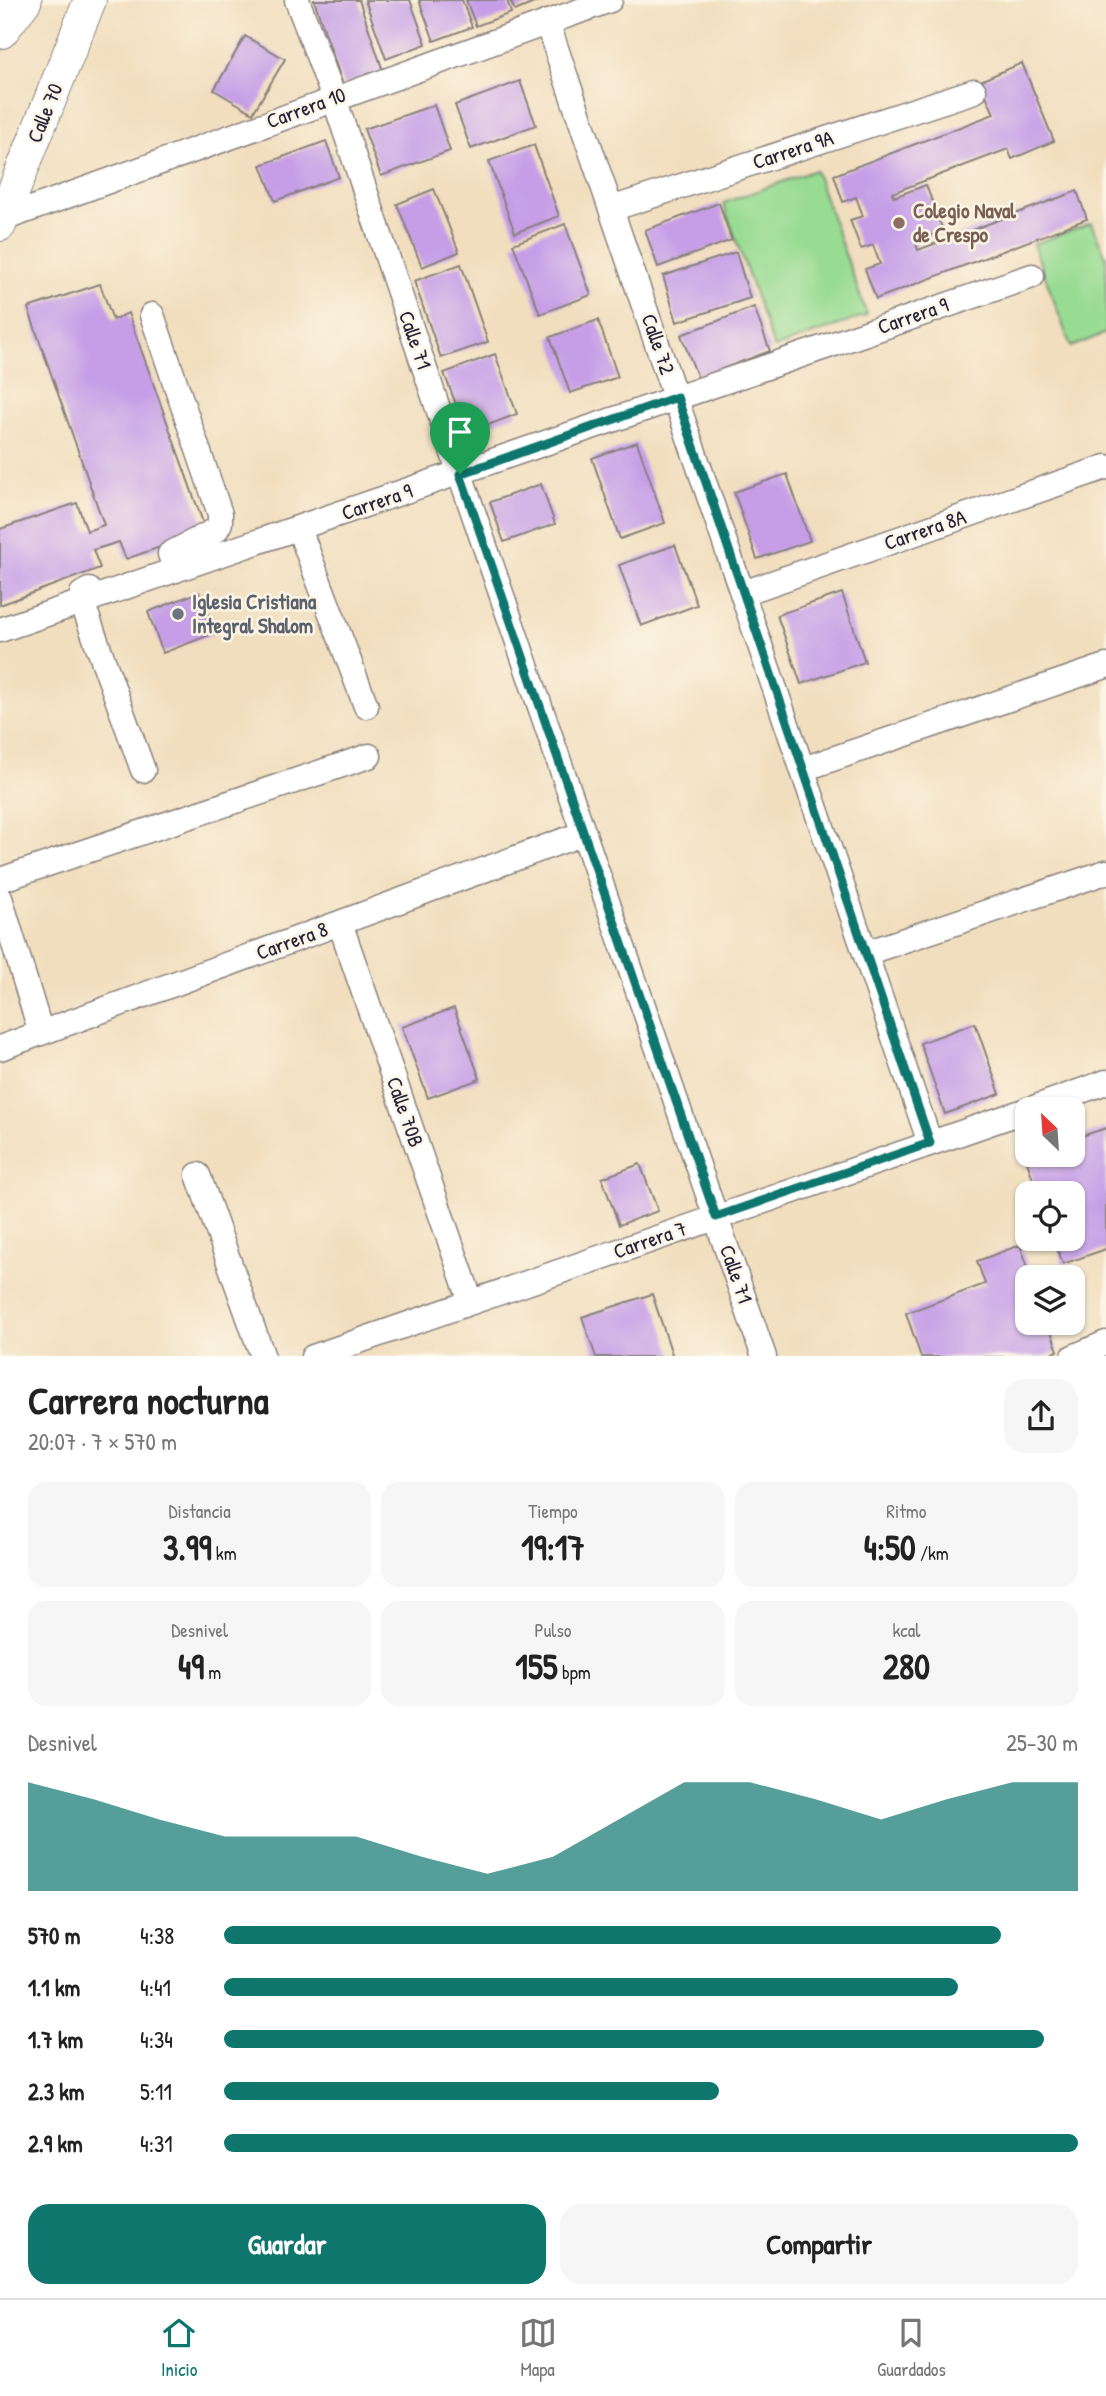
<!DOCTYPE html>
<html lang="es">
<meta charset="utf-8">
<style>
body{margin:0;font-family:"Patrick Hand",sans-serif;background:#f6f6f6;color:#222;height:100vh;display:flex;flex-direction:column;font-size:26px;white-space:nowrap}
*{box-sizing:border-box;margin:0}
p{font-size:23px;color:#767676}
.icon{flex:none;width:38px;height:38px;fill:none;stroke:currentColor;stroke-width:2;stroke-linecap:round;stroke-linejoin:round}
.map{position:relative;height:1356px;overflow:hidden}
.details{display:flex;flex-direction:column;background:#fff;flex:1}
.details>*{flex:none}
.needle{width:46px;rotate:335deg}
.controls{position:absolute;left:1015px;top:1097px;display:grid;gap:14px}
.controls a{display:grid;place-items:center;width:70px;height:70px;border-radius:14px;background:#fff;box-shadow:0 2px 5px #0004;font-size:35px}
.pin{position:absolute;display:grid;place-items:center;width:60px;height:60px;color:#fff;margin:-72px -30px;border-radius:50% 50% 50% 0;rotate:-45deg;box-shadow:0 0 7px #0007}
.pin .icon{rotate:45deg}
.round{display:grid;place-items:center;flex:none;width:74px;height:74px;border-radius:21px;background:#f6f6f6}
.headline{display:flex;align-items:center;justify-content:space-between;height:119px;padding:0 28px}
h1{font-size:38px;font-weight:800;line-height:52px}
.figures{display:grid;grid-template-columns:repeat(3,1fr);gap:10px;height:119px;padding:7px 28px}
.figures div{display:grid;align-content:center;border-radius:18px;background:#f6f6f6;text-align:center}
.figures b{font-size:35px;font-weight:800}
.figures small{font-size:19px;font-weight:400}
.figures p{font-size:19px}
.chart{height:196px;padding:14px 28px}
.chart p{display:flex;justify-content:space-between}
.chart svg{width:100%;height:126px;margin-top:7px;fill:#0f766e;opacity:.7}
.button{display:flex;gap:14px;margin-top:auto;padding:14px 28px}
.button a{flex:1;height:80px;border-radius:21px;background:#0f766e;color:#fff;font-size:28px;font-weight:800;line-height:80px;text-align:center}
.button a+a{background:#f6f6f6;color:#222}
ul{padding:0 28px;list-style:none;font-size:23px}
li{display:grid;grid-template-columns:112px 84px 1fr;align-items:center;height:52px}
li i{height:18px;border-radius:9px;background:#0f766e}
.tab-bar{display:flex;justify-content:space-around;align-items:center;height:98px;border-top:2px solid #e0e0e0;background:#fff;font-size:19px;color:#767676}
.tab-bar a{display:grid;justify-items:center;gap:4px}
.tab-bar .selected{color:#0f766e}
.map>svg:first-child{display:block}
.green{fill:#98db92;stroke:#5d7e66;stroke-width:2}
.building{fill:#c59ee7}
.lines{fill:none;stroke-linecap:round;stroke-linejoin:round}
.minor-casing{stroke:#8a807c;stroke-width:27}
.major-casing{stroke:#8a807c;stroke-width:34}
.highway-casing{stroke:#8a807c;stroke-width:39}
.minor{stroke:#fff;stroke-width:24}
.major{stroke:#fff;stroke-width:32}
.highway{stroke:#fff;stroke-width:37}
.route-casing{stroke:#fff;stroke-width:14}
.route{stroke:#0f766e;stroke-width:9}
.education-dot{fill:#8d6e63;stroke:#fcf5e5;stroke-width:2.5}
.worship-dot{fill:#6b7280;stroke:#fcf5e5;stroke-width:2.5}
.labels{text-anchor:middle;stroke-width:5;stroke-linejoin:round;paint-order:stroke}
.street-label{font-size:21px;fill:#22223b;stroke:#fcf5e5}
.education-label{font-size:21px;font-weight:bold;fill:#785e54;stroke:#fcf5e5;text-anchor:start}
.worship-label{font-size:21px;font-weight:bold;fill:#5b616d;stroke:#fcf5e5;text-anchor:start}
</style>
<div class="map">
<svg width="1106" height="1357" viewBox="0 0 1106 1357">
<rect width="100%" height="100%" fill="#fcf5e5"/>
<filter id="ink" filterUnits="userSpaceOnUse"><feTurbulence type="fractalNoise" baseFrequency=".0143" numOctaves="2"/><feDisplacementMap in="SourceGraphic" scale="14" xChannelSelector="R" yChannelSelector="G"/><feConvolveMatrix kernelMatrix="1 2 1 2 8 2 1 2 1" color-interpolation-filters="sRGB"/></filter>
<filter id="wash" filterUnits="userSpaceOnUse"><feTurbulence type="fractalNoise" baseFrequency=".00686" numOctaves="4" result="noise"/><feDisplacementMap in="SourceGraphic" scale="28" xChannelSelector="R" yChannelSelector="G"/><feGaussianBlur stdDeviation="1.57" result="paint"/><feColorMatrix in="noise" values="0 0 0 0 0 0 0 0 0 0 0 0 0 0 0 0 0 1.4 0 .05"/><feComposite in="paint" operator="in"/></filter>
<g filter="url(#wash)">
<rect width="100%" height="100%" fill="#f1debe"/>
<path class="green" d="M 815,170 L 867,315 L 774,348 L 723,203 Z
M 1091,223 L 1106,257 L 1106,333 L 1071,347 L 1033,244 Z"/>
<g id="blocks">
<path class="building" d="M 314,0 L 359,0 L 383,71 L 343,85 Z
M 365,0 L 410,0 L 426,44 L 386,59 Z
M 419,0 L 462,0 L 472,27 L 434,41 Z
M 466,0 L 507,0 L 511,13 L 476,26 Z
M 510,0 L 541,0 L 515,11 Z
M 245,36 L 285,59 L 253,113 L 214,90 Z
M 1022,63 L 1054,141 L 1012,159 L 1008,149 L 892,193 L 894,197 L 926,185 L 943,231 L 915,241 L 918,250 L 1077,191 L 1087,219 L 876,299 L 865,269 L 880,264 L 873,245 L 861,249 L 850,220 L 863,216 L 856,197 L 843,202 L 834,175 L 994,114 L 980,81 Z
M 520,81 L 536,125 L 471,149 L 455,105 Z
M 434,105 L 450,151 L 381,176 L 364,129 Z
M 326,141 L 339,177 L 275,201 L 261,165 Z
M 534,145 L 559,216 L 515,233 L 489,161 Z
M 434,189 L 459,252 L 422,267 L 397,204 Z
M 719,203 L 732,240 L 658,267 L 645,230 Z
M 565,224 L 591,295 L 540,314 L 513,244 Z
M 736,252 L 750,298 L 677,322 L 663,276 Z
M 461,264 L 488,342 L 441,358 L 414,281 Z
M 100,284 L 113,320 L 128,313 L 206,531 L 126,559 L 119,542 L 93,550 L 100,568 L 0,605 L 0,529 L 77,503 L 87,531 L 104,525 L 28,308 Z
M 754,307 L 770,351 L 698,378 L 681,335 Z
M 598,320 L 618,377 L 570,393 L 550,337 Z
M 495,354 L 517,414 L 467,433 L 444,373 Z
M 637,442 L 665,523 L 620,539 L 592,458 Z
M 787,474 L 810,541 L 757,559 L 734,492 Z
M 541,484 L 555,524 L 504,542 L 490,502 Z
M 675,545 L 697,605 L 641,626 L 619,565 Z
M 199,592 L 215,633 L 163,653 L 148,612 Z
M 842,593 L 865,662 L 801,684 L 777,615 Z
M 454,1008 L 480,1079 L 428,1098 L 402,1027 Z
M 975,1023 L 1000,1094 L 945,1114 L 920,1043 Z
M 1106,1128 L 1106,1249 L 1063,1264 L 1054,1239 L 1073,1239 L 1073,1194 L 1038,1194 L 1025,1156 L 1073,1155 L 1073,1139 Z
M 640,1164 L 658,1211 L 619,1225 L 602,1178 Z
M 1020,1245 L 1032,1278 L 1027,1278 L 1027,1323 L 1048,1323 L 1058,1351 L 1042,1357 L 921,1357 L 906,1313 L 985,1284 L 977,1261 Z
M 652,1294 L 673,1357 L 596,1357 L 582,1317 Z"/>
</g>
</g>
<g filter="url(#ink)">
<use href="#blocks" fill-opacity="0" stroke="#8a807c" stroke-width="2"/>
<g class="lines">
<defs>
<path id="minor" d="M 297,0 L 334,98 L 460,474 L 764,1357
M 547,22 L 930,1143
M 611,209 L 974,91
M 3,219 L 610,0
M 152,315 L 220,514 L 220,523 L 216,530 L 170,554 L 176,570
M 299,529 L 366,706
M 89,590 L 82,594 L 82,602 L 143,770
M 743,593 L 1106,467
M 0,630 C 344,513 688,393 1032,276
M 803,769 L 1106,666
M 0,880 L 369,756
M 0,898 L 41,1033
M 340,923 L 471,1302
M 866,953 L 1106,872
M 0,1048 L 584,833
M 1028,1110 L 1106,1082
M 198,1175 L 263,1357
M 313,1357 L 1027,1110
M 1073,1357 L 1106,1343"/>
<path id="major" d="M 0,225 L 90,0"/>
<path id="highway" d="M 0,30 L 23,0"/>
</defs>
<use href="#minor" class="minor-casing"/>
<use href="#major" class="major-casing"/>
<use href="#highway" class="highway-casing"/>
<use href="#minor" class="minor"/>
<use href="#major" class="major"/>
<use href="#highway" class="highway"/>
</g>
</g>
<g class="lines" filter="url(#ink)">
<defs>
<path id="route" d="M 677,397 L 930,1143 L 716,1217 L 460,474 Z"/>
</defs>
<use href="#route" class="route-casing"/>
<use href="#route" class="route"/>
</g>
<circle class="education-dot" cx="899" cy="223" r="7"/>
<circle class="worship-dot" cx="178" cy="614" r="7"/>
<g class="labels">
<g class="street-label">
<text transform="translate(306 108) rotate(-20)" y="7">Carrera 10</text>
<text transform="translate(45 113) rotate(-68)" y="7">Calle 70</text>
<text transform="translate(793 150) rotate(-18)" y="7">Carrera 9A</text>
<text transform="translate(913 316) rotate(-19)" y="7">Carrera 9</text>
<text transform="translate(415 340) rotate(71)" y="7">Calle 71</text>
<text transform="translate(658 344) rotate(71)" y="7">Calle 72</text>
<text transform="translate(377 502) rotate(-19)" y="7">Carrera 9</text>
<text transform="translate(925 530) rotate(-19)" y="7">Carrera 8A</text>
<text transform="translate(292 941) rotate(-20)" y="7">Carrera 8</text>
<text transform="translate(405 1112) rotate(71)" y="7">Calle 70B</text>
<text transform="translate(650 1240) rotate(-19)" y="7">Carrera 7</text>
<text transform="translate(736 1274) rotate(71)" y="7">Calle 71</text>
</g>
<g class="education-label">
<text x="913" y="218">Colegio Naval<tspan x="913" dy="24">de Crespo</tspan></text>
</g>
<g class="worship-label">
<text x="192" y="609">Iglesia Cristiana<tspan x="192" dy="24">Integral Shalom</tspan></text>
</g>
</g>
</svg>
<div class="controls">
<a><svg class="needle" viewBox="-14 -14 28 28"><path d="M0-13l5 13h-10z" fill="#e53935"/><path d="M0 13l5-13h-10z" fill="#767676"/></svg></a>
<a><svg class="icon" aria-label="locate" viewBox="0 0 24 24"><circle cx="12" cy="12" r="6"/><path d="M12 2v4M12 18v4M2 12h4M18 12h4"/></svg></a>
<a><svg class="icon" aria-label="layers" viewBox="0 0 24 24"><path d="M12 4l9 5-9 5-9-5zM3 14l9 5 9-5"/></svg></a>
</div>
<div class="pin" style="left:460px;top:474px;background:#1e9e55"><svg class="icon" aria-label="arrive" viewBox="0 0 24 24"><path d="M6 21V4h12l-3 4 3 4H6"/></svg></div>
</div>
<section class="details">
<div class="headline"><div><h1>Carrera nocturna</h1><p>20:07 · 7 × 570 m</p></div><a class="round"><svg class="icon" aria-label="share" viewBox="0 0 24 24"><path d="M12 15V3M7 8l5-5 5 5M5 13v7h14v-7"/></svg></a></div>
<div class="figures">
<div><p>Distancia</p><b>3.99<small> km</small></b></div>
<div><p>Tiempo</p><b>19:17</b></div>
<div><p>Ritmo</p><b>4:50<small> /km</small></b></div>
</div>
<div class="figures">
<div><p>Desnivel</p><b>49<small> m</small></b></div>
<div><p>Pulso</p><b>155<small> bpm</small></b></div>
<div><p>kcal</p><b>280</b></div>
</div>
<div class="chart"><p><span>Desnivel</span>25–30 m</p>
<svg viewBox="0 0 160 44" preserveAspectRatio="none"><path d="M0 44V6L10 12L20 19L30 25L40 25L50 25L60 32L70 38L80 32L90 19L100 6L110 6L120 12L130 19L140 12L150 6L160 6V44z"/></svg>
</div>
<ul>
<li><b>570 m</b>4:38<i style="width:91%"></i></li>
<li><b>1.1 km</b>4:41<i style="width:86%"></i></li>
<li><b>1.7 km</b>4:34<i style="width:96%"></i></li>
<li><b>2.3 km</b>5:11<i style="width:58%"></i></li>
<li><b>2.9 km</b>4:31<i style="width:100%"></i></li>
</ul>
<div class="button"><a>Guardar</a><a>Compartir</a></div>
</section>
<nav class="tab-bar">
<a class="selected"><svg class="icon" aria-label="home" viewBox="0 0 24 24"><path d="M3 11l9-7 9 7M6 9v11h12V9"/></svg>Inicio</a>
<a><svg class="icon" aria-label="map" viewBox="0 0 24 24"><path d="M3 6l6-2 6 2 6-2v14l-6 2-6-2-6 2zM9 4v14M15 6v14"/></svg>Mapa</a>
<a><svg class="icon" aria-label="saved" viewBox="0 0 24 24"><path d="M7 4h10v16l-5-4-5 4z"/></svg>Guardados</a>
</nav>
